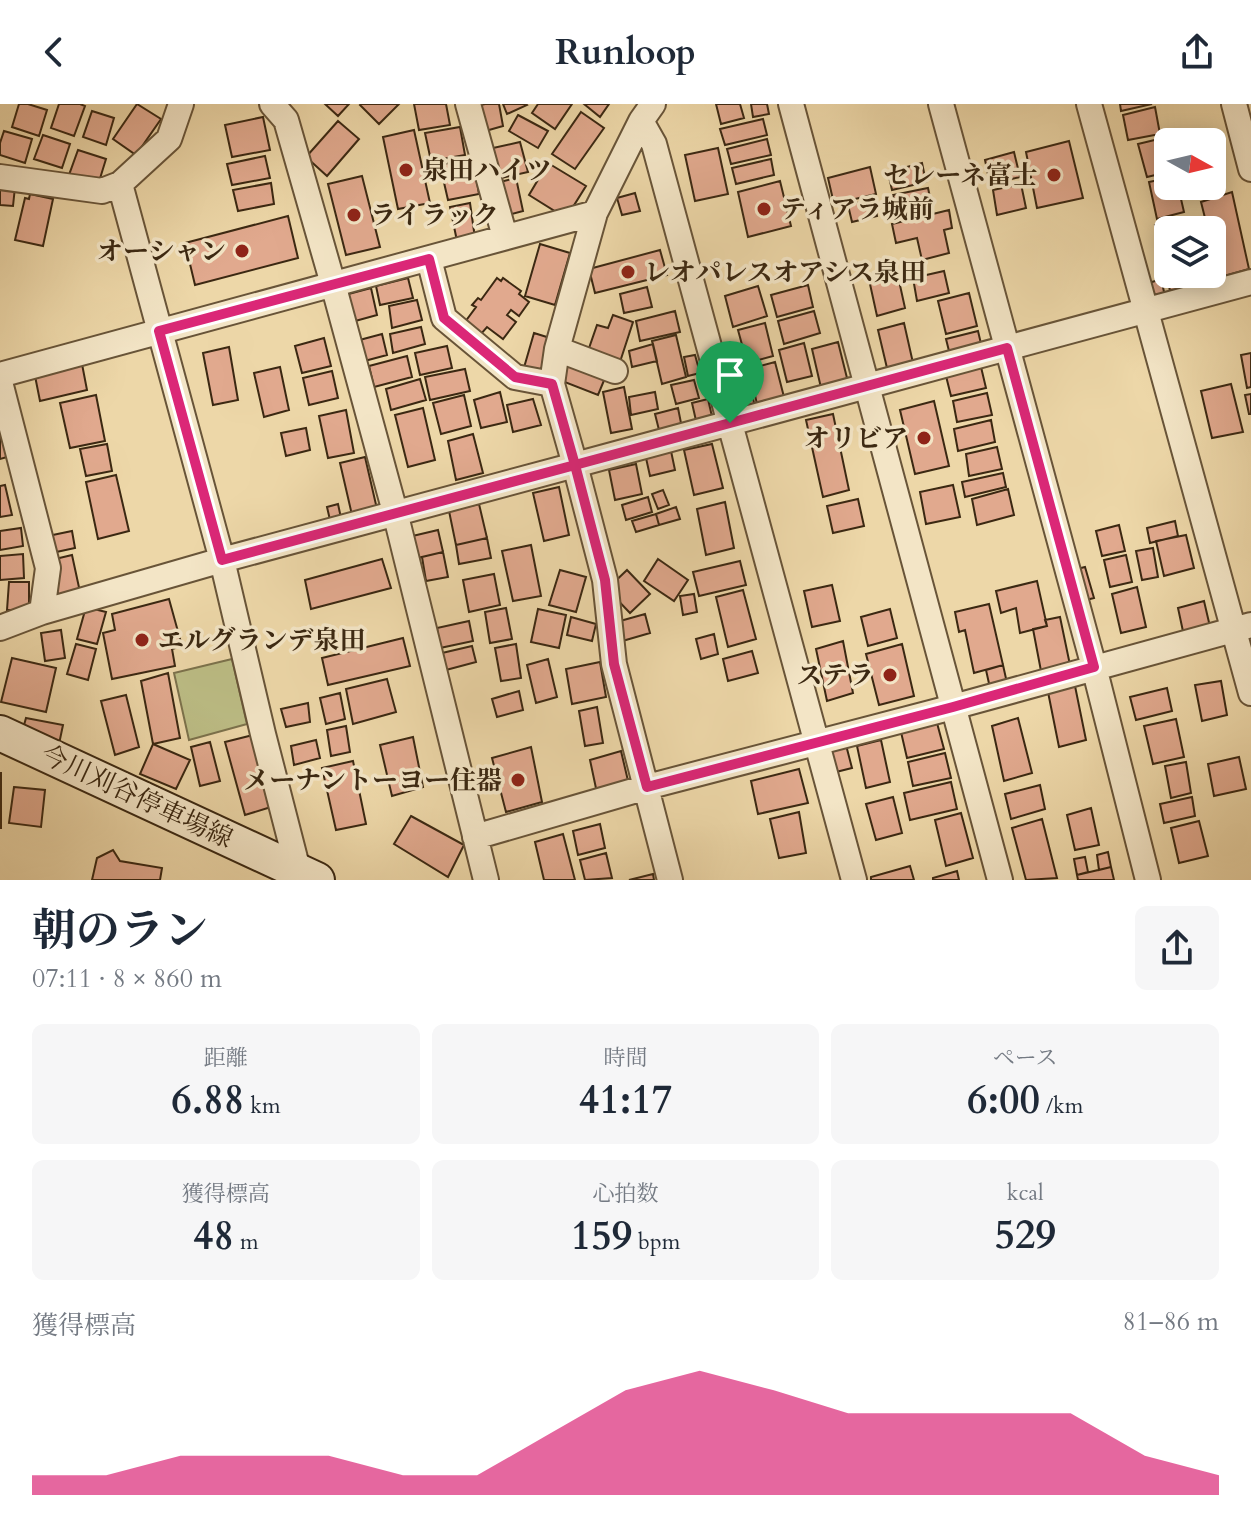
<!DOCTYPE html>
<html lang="ja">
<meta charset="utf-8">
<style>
body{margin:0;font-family:Cardo,"Noto Serif JP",serif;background:#f6f6f7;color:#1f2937;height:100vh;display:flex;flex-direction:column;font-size:30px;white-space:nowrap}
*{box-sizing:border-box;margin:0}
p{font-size:26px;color:#747a83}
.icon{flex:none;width:44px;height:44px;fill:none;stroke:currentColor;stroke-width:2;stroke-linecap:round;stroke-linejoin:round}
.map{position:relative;height:776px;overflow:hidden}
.sheet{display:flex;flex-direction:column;background:#fff;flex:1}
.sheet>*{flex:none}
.needle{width:52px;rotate:98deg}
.controls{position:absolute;left:1154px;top:24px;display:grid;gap:16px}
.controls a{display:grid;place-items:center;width:72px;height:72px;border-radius:12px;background:#fff;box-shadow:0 4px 20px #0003;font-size:40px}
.pin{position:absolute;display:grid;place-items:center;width:68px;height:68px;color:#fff;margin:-82px -34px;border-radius:50% 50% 50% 0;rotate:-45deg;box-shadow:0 0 8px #0007}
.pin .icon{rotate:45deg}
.round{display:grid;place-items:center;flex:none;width:84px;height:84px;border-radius:12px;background:#f6f6f7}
.summary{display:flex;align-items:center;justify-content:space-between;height:136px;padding:0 32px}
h1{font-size:44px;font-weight:700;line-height:60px}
.metrics{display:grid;grid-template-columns:repeat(3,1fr);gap:12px;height:136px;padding:8px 32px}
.metrics div{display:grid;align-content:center;border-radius:12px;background:#f6f6f7;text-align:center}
.metrics b{font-size:40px;font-weight:700}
.metrics small{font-size:22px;font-weight:400}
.metrics p{font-size:22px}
.chart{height:224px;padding:16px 32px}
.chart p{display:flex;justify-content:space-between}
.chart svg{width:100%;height:144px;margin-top:8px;fill:#db2777;opacity:.7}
header{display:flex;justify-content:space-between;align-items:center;height:104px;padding:0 32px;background:#fff;font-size:36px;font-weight:700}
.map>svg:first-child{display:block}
.green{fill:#bcbd85;stroke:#7c724c;stroke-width:2}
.building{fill:#e1a98e;stroke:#3b2812;stroke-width:2}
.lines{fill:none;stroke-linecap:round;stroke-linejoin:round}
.minor-casing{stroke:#685438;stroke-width:28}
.secondary-casing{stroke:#3b2812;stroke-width:38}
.minor{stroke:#f3e5c6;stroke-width:24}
.secondary{stroke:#f3e5c6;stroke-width:34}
.route-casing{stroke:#fff;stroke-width:16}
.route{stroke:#db2777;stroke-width:10}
.poi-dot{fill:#8f2418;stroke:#f3e5c6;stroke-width:3}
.labels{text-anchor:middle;stroke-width:7;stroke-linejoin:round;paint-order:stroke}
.poi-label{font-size:26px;font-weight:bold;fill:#3b2812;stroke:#f3e5c6;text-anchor:start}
.street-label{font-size:26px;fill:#3b2812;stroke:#f3e5c6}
</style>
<header><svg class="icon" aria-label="back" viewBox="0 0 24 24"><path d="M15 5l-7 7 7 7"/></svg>Runloop<svg class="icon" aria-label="share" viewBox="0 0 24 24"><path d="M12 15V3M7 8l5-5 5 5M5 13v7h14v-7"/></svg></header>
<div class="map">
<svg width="1251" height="776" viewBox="0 0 1251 776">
<rect width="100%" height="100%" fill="#edd7a8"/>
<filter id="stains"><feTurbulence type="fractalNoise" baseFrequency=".0025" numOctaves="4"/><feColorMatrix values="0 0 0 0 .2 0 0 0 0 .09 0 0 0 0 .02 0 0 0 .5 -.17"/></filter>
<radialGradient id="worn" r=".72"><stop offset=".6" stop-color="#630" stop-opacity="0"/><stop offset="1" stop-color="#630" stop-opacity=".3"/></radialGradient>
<path class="green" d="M 232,555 L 247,620 L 189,636 L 174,569 Z"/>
<path class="building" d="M 19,0 L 28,0 L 47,6 L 39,32 L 12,23 Z
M 59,0 L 80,0 L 85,2 L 74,32 L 51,24 Z
M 137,0 L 161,15 L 136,51 L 113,35 Z
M 325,0 L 349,0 L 338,12 Z
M 361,0 L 399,0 L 379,20 L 360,1 Z
M 414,0 L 446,0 L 450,21 L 419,26 Z
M 485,0 L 499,0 L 503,22 L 482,28 L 476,2 Z
M 503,0 L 526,0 L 527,1 L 507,10 Z
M 538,0 L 572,0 L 555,25 L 532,9 Z
M 584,0 L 609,0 L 600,13 Z
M 716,0 L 740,0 L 744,14 L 721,20 Z
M 751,0 L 767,0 L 769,10 L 753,13 Z
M 1120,0 L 1152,0 L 1121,7 Z
M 1155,3 L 1160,30 L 1128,36 L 1123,11 Z
M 92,7 L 114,14 L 106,41 L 83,33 Z
M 581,8 L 604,24 L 575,65 L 552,50 Z
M 518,11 L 548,27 L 538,44 L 509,27 Z
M 263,13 L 270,46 L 232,53 L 225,21 Z
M 763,15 L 767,31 L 725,41 L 720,25 Z
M 338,17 L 359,35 L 327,72 L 306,53 Z
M 460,23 L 465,51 L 431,57 L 425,29 Z
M 414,26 L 430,99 L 398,105 L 383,33 Z
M 4,27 L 32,35 L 25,59 L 0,51 L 0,39 Z
M 43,31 L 70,40 L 62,64 L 34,55 Z
M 1167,33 L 1168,68 L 1147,73 L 1138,40 Z
M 767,35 L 771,51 L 731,60 L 727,45 Z
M 1069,37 L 1083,94 L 1037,104 L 1026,48 Z
M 520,38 L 528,68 L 501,74 L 493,44 Z
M 718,44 L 728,90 L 695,97 L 685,51 Z
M 78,46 L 106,55 L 98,81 L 69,71 Z
M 1014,48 L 1020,73 L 990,80 L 985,56 Z
M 265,52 L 270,74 L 232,81 L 227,60 Z
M 473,54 L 479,90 L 448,96 L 440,61 Z
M 771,55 L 774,71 L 736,80 L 732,64 Z
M 548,59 L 586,82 L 566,114 L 529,91 Z
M 922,59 L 926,78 L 892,86 L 888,68 Z
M 870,63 L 876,90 L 834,100 L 828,74 Z
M 362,72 L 380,143 L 346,151 L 328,80 Z
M 516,74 L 523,107 L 504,112 L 496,79 Z
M 1168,74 L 1168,82 L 1178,82 L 1184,108 L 1157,115 L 1149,78 Z
M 780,77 L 791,122 L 748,133 L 738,88 Z
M 271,79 L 274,100 L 238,107 L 233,86 Z
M 1021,80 L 1026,104 L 997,111 L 993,86 Z
M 0,82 L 15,83 L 13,102 L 0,101 Z
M 928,84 L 933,107 L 898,115 L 893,91 Z
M 1232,88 L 1249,165 L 1221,173 L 1212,140 L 1212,126 L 1208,126 L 1201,98 Z
M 635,89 L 640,107 L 622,111 L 617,94 Z
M 30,90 L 53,95 L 43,142 L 15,136 L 25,94 L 29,95 Z
M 874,95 L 877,112 L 852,118 L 848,101 Z
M 470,99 L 475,134 L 457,137 L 450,103 Z
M 949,106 L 952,124 L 944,126 L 949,149 L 922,156 L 917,134 L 896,139 L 892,120 Z
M 288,112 L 298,154 L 195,181 L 185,139 Z
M 1188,114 L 1191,126 L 1168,126 L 1168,139 L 1159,141 L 1155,121 Z
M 540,140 L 570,149 L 555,201 L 525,192 Z
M 1168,143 L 1168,170 L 1198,170 L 1200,180 L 1170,187 L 1162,144 Z
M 660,146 L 667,171 L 595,189 L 589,165 Z
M 896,163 L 905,204 L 877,212 L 868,171 Z
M 944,167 L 949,189 L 917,197 L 913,174 Z
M 408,174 L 413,194 L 380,201 L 376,182 Z
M 497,174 L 501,177 L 503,174 L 521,187 L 519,190 L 529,198 L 519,212 L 511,206 L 507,211 L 516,218 L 503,235 L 487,223 L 481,230 L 465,218 L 476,203 L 472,201 L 478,194 L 481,196 Z
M 1161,175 L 1165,192 L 1147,197 L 1143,181 Z
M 808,181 L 813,203 L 777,213 L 771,191 Z
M 758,182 L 767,212 L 733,223 L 725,192 Z
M 647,183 L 652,203 L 624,209 L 620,190 Z
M 371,184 L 377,211 L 348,219 L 341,192 Z
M 969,189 L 977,222 L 946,230 L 938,197 Z
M 417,196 L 422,216 L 392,224 L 389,202 Z
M 675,207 L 680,228 L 640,237 L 636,217 Z
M 814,207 L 820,229 L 784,240 L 778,217 Z
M 613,211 L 633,218 L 619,261 L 587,250 L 597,221 L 608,224 Z
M 765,219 L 773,252 L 747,259 L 738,226 Z
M 904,219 L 913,259 L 887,264 L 878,226 Z
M 421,223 L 425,240 L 393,249 L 390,230 Z
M 978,227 L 982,244 L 950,251 L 946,235 Z
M 534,229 L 550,234 L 540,271 L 523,267 Z
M 382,230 L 387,251 L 357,259 L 352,238 Z
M 676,231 L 686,273 L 662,280 L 652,237 Z
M 324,234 L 331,262 L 302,269 L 295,242 Z
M 838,238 L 849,282 L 822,288 L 812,245 Z
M 804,239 L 812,272 L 787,278 L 779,246 Z
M 653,240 L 657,257 L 632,263 L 629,247 Z
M 447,242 L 452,264 L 420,271 L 415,249 Z
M 229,243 L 238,296 L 213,301 L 203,249 Z
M 1251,249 L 1251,283 L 1247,284 L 1241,251 Z
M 695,251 L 700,269 L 688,272 L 684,253 Z
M 407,252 L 412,273 L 374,283 L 369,262 Z
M 775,258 L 784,293 L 757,300 L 749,265 Z
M 82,260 L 87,286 L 40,297 L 35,272 Z
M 568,260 L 605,274 L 598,291 L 562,277 Z
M 280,263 L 289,306 L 264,313 L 254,269 Z
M 981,263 L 986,284 L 951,292 L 946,272 Z
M 465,265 L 470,287 L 430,296 L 425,273 Z
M 332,267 L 338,294 L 309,301 L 303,274 Z
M 420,275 L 426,296 L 391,306 L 386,285 Z
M 694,276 L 699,294 L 676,300 L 671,281 Z
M 1231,280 L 1243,328 L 1212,334 L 1201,287 Z
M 624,283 L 632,325 L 611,329 L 603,288 Z
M 751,284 L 755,304 L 735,308 L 731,289 Z
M 500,288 L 507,318 L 481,324 L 474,296 Z
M 655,288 L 658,305 L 631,311 L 629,293 Z
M 987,289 L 992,311 L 957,318 L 953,297 Z
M 1251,290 L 1251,310 L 1249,310 L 1245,291 Z
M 96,291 L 105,337 L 70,344 L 60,299 Z
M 464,291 L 471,322 L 441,330 L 433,299 Z
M 533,295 L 541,321 L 513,328 L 507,301 Z
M 708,295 L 713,317 L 697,321 L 692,299 Z
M 934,297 L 949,362 L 915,370 L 900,306 Z
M 423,304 L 435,356 L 408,363 L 395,311 Z
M 678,304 L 682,324 L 660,330 L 655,310 Z
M 346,306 L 354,349 L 328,354 L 319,312 Z
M 833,310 L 849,386 L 823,393 L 806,316 Z
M 991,316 L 995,338 L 958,347 L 954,325 Z
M 306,324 L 310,346 L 286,352 L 281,329 Z
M 0,330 L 2,330 L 7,353 L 0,355 Z
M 473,330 L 483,369 L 456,376 L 448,337 Z
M 107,340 L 112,367 L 86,372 L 80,345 Z
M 712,340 L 723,384 L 694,391 L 684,346 Z
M 997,343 L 1002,365 L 969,372 L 966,350 Z
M 671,347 L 675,366 L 650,372 L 646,354 Z
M 365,353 L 377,405 L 352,411 L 340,359 Z
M 636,360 L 642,390 L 615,396 L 609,366 Z
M 1003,369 L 1006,383 L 965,393 L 962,378 Z
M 116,371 L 129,427 L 98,435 L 86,378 Z
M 5,381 L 12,411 L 0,413 L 0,382 Z
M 953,381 L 960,413 L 926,420 L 920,388 Z
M 559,383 L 569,431 L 544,437 L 533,389 Z
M 1008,385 L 1014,411 L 977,421 L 972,395 Z
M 663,386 L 669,401 L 658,405 L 652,390 Z
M 648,393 L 652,408 L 626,416 L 622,401 Z
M 858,395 L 864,422 L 833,429 L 827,402 Z
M 725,398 L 734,444 L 706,451 L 697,405 Z
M 338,400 L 341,414 L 330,416 L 327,403 Z
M 479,400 L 487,434 L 456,441 L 449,407 Z
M 676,403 L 680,415 L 659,421 L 656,410 Z
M 656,410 L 659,421 L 636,428 L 632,417 Z
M 1175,417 L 1178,432 L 1150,439 L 1147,424 Z
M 1119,421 L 1125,447 L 1102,452 L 1096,427 Z
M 21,424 L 23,442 L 0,446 L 0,427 Z
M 438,426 L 443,448 L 409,456 L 404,434 Z
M 72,427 L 75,444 L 47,450 L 43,433 Z
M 1186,431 L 1194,464 L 1164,472 L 1156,437 Z
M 487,434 L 491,454 L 459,460 L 456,441 Z
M 531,441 L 541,492 L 513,497 L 502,447 Z
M 1153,444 L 1158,473 L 1142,476 L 1136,447 Z
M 443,448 L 448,473 L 426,477 L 422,453 Z
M 23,450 L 24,474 L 0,476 L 0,452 Z
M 72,451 L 80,488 L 58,493 L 51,456 Z
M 1126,451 L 1132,478 L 1110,483 L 1104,456 Z
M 382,455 L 391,484 L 311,505 L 305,476 Z
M 658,455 L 688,476 L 674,497 L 644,477 Z
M 740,457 L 746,481 L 699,492 L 693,468 Z
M 1085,463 L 1094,494 L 1078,498 L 1069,467 Z
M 560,466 L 586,473 L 576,508 L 549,501 Z
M 627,466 L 650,490 L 630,509 L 607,485 Z
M 494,470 L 500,501 L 469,508 L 463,476 Z
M 1037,477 L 1047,522 L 1020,529 L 1016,504 L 1001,509 L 996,487 Z
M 9,478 L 29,478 L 29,506 L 7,506 Z
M 832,481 L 840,517 L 812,523 L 804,487 Z
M 1137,483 L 1146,523 L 1121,529 L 1112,490 Z
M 743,486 L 756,535 L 728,543 L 716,493 Z
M 694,490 L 697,508 L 683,511 L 680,492 Z
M 169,495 L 182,542 L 172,545 L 175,562 L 112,575 L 103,529 L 115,526 L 112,510 Z
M 1204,497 L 1211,527 L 1184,532 L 1178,504 Z
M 989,500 L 1003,561 L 974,569 L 965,526 L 959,528 L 955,508 Z
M 86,503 L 106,508 L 97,540 L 77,535 Z
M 506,504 L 512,535 L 490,539 L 485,508 Z
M 538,505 L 566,511 L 559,544 L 531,538 Z
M 890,505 L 897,534 L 868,542 L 861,513 Z
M 645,510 L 650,529 L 619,538 L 613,519 Z
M 571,513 L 596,520 L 592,537 L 567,531 Z
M 1060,513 L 1070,561 L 1041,567 L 1033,525 L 1047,522 L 1045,516 Z
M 469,517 L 473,537 L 440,544 L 437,524 Z
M 61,526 L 65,554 L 45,557 L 41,529 Z
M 714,530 L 718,550 L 701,555 L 696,535 Z
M 403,534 L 410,562 L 328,581 L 322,554 Z
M 843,537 L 853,589 L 827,597 L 816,545 Z
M 76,540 L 96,545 L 88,576 L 67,570 Z
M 516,540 L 521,574 L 501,577 L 495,544 Z
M 902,540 L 914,592 L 879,601 L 866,550 Z
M 472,542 L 476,558 L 446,566 L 442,549 Z
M 752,547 L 758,569 L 728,577 L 723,555 Z
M 12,554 L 56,564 L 46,608 L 1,598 Z
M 548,555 L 557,593 L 536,599 L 527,561 Z
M 600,558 L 606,593 L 572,600 L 566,565 Z
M 1003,561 L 1007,579 L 990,584 L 986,566 Z
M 168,569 L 180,634 L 153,640 L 141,577 Z
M 387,575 L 396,608 L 353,620 L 346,585 Z
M 1221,577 L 1227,611 L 1202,617 L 1195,581 Z
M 1075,582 L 1086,636 L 1059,643 L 1048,588 Z
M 1167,584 L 1172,607 L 1136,616 L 1130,593 Z
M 519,587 L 523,606 L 497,613 L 492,595 Z
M 340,589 L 345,615 L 326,620 L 320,594 Z
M 126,591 L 139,643 L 115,651 L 101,597 Z
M 308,599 L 310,618 L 286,623 L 281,605 Z
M 597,603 L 603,639 L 585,642 L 579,607 Z
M 26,614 L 63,621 L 59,640 L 21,632 Z
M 1018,614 L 1032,669 L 1004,677 L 992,622 Z
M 1176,615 L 1184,653 L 1153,660 L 1144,622 Z
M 937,619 L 944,645 L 907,654 L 901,628 Z
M 346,622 L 350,648 L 331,652 L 327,626 Z
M 253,631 L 271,703 L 245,711 L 225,638 Z
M 413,633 L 423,683 L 392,692 L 380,641 Z
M 316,636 L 320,654 L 294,661 L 291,642 Z
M 881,636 L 890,678 L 866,684 L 857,642 Z
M 210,638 L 220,677 L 200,682 L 191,643 Z
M 153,640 L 190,656 L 176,685 L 140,670 Z
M 846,641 L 852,664 L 836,668 L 830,645 Z
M 531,643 L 542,698 L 506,708 L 492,654 Z
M 621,647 L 629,681 L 597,689 L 590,656 Z
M 945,649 L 951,674 L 913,682 L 908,658 Z
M 1239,653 L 1246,685 L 1214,692 L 1208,660 Z
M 353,657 L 366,720 L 336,726 L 322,664 Z
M 1186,658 L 1191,689 L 1171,694 L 1165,662 Z
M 799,665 L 808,699 L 758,710 L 751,677 Z
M 0,669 L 1,669 L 1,724 L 0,724 Z
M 951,678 L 957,705 L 910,716 L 904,689 Z
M 1040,681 L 1045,705 L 1011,715 L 1005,690 Z
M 14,683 L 45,686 L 41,723 L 9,719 Z
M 893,693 L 902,729 L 876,736 L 866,700 Z
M 1192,693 L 1195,712 L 1164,719 L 1160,700 Z
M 1091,704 L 1099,741 L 1075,746 L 1067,711 Z
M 799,708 L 806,749 L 779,754 L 770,715 Z
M 961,709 L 973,754 L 946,762 L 935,716 Z
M 411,712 L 464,741 L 448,773 L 394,740 Z
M 1042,715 L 1057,774 L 1026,776 L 1012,724 Z
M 1199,717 L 1208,752 L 1179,759 L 1171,724 Z
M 600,720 L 605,744 L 578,751 L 573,727 Z
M 563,730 L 575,776 L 544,776 L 535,738 Z
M 113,746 L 120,757 L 162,764 L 160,776 L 92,776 L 97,754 Z
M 1108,748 L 1111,763 L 1099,766 L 1097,751 Z
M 606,749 L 612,774 L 585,776 L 580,756 Z
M 1085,753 L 1088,768 L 1077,771 L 1074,755 Z
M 910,762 L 914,776 L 871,776 L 871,773 Z
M 1111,763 L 1114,776 L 1078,776 L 1077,771 Z
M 957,767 L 959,776 L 933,776 L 933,774 Z
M 653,770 L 654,776 L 629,776 Z"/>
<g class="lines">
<defs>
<path id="minor" d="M 181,0 L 169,35 L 120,80 L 222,456 L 263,630 L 298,766
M 272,0 L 286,16 L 333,180 L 395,408 L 486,776
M 468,0 L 505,133
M 653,0 L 641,17 L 654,40 L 854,776
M 791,0 L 1000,776
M 941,0 L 1094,563 L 1148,776
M 1089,0 L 1251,589
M 1234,0 L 1251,65
M 0,73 L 102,87 L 120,80
M 429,155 L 444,214 L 515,273 L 552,280
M 557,245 L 615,267
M 0,271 L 595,109 L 641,17
M 0,278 L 48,464 L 42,508
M 0,524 L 42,508 L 222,456 L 575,361 L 552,280 L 557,245 L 595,109
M 475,733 L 647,683 L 953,603 L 1251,521
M 670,776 L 614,560 L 605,476 L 575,361 L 1251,178"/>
<path id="secondary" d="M 0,629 L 317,776"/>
</defs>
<use href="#minor" class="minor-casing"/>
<use href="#secondary" class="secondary-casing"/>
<use href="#minor" class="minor"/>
<use href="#secondary" class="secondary"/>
</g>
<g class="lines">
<defs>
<path id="route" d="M 730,319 L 575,361 L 552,280 L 515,273 L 444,214 L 429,155 L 159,227 L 222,456 L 575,361 L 605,476 L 614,560 L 647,683 L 953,603 L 1094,563 L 1007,244 L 730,319"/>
</defs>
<use href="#route" class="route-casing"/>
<use href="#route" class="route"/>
</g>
<g class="poi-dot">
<circle cx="406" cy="66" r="8"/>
<circle cx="1054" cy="71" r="8"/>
<circle cx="764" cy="105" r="8"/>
<circle cx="354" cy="111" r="8"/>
<circle cx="242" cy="147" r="8"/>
<circle cx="628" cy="168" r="8"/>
<circle cx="924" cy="334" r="8"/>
<circle cx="142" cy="536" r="8"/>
<circle cx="890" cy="571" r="8"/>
<circle cx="518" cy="676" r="8"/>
</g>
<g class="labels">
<g class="poi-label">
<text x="422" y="75">泉田ハイツ</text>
<text x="1038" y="80" text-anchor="end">セレーネ富士</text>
<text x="780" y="114">ティアラ城前</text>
<text x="370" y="120">ライラック</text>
<text x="226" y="156" text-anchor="end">オーシャン</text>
<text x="644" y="177">レオパレスオアシス泉田</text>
<text x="908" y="343" text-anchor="end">オリビア</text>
<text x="158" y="545">エルグランデ泉田</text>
<text x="874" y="580" text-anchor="end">ステラ</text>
<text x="502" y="685" text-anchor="end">メーナントーヨー住器</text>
</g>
<g class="street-label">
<text transform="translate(137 692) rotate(25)" y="9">今川刈谷停車場線</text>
</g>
</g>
<rect width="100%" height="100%" filter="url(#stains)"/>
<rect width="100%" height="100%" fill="url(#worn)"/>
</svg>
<div class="controls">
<a><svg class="needle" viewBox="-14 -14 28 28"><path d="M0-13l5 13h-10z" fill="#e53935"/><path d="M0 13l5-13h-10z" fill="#747a83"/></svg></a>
<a><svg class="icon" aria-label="layers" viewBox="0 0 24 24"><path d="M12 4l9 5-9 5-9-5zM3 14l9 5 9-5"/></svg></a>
</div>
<div class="pin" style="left:730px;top:319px;background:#1e9e55"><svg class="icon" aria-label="arrive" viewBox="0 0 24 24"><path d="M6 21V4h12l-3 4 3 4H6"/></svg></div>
</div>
<section class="sheet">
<div class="summary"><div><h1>朝のラン</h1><p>07:11 · 8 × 860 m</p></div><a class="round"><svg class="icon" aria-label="share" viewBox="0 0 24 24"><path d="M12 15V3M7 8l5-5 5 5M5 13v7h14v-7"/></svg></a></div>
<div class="metrics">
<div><p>距離</p><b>6.88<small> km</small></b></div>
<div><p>時間</p><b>41:17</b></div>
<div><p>ペース</p><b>6:00<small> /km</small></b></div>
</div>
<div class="metrics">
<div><p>獲得標高</p><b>48<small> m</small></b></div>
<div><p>心拍数</p><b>159<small> bpm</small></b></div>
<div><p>kcal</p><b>529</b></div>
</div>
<div class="chart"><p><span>獲得標高</span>81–86 m</p>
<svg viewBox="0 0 160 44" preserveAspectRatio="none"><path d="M0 44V38L10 38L20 32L30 32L40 32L50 38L60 38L70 25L80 12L90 6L100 12L110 19L120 19L130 19L140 19L150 32L160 38V44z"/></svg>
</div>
</section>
